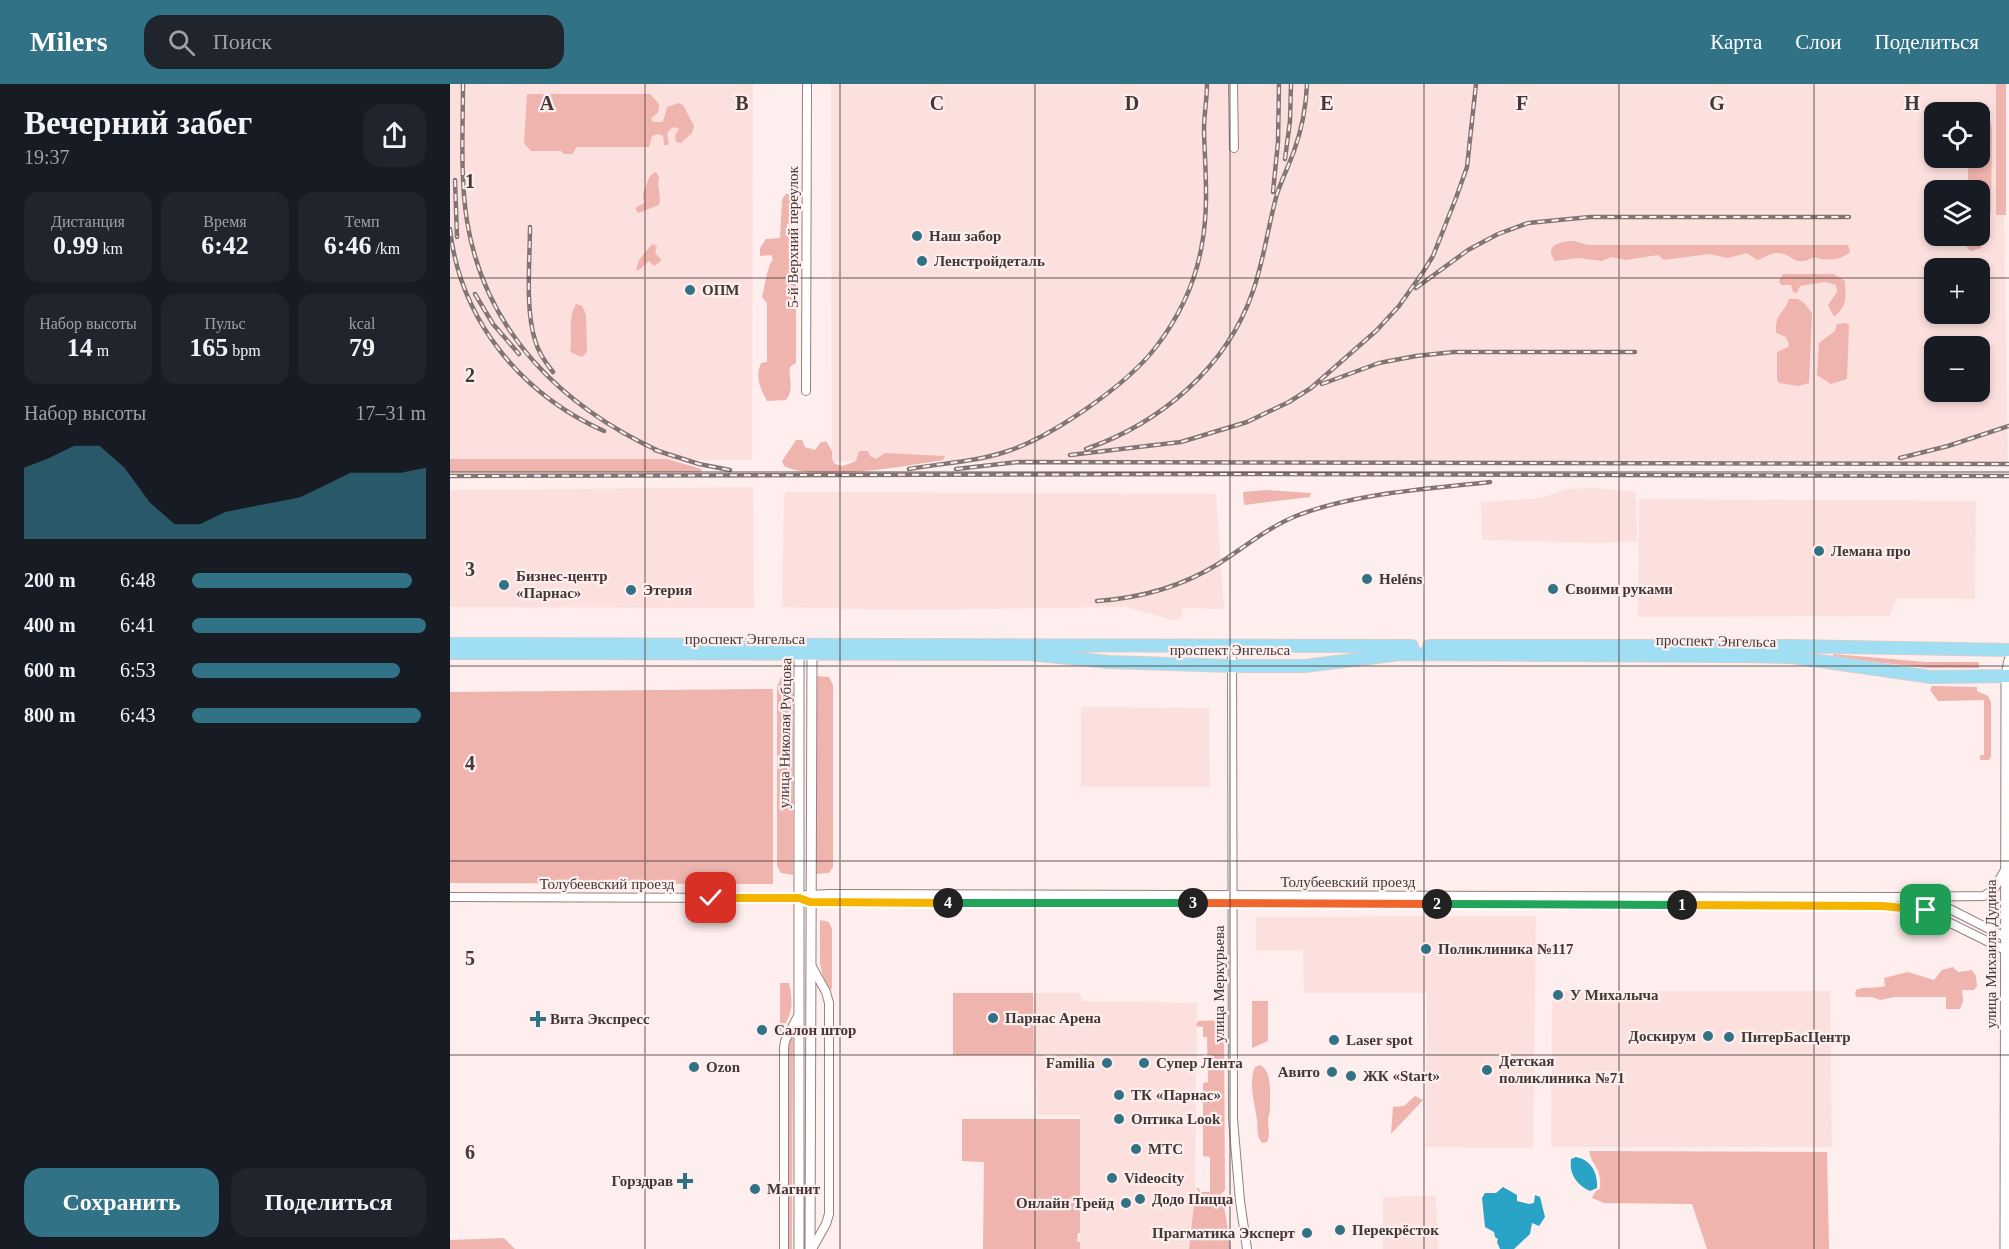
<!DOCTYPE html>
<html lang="ru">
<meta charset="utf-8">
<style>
body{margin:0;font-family:Georgia,serif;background:#20242c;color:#f1f3f6;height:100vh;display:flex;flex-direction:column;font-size:22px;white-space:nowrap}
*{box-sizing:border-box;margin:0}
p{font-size:20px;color:#9ea1a6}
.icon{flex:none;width:33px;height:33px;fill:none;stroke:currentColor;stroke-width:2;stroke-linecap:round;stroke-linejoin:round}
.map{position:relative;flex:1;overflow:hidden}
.panel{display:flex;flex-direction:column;background:#171b24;width:450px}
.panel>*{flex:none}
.tools{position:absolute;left:1474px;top:18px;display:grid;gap:12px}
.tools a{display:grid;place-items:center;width:66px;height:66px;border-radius:12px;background:#171b24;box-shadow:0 3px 9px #0003;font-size:30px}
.pin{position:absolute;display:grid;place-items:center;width:51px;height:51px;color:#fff;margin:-26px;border-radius:12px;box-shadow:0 3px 9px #0006}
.km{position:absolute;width:30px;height:30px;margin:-15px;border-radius:50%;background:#222;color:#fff;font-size:16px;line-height:30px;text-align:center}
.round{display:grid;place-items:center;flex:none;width:63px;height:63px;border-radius:18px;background:#20242c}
.overview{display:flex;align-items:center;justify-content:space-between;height:102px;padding:0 24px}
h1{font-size:33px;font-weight:800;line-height:45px}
.stats{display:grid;grid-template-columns:repeat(3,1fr);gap:9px;height:102px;padding:6px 24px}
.stats div{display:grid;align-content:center;border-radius:15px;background:#20242c;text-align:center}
.stats b{font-size:26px;font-weight:800}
.stats small{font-size:16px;font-weight:400}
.stats p{font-size:16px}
.chart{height:168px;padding:12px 24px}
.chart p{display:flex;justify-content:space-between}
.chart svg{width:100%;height:108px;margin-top:6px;fill:#327286;opacity:.7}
.cta{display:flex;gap:12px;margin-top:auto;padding:12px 24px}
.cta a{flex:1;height:69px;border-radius:18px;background:#327286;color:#fff;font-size:24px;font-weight:800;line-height:69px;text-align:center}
.cta a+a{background:#20242c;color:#f1f3f6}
ul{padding:0 24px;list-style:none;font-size:20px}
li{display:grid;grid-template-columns:96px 72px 1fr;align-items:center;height:45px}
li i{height:15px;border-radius:8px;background:#327286}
header{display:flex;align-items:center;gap:36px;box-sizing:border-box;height:84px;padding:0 30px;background:#327286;color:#fff}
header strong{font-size:28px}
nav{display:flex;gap:33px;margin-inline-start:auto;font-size:21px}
.search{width:420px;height:54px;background:#20242c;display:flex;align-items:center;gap:15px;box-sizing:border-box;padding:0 21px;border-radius:18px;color:#9ea1a6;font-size:22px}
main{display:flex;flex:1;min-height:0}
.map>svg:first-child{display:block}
.built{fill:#fce0de;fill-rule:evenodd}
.green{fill:#f0b4ae}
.water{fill:#28a3c5}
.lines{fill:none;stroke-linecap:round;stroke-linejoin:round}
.minor-casing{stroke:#97807e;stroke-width:10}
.tertiary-casing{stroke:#97807e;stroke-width:11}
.primary-casing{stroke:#d2cfcf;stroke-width:14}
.minor{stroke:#fff;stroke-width:8}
.tertiary{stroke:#fff;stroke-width:9}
.primary{stroke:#a0dff3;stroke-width:12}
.rail-casing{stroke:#827675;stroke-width:4.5}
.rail{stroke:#feeeed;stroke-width:2;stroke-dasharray:7;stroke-linecap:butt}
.split-1-casing{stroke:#fff;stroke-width:12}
.split-2-casing{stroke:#fff;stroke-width:12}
.split-3-casing{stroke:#fff;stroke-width:12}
.split-4-casing{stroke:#fff;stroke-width:12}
.split-5-casing{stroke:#fff;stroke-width:12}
.split-1{stroke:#f5b400;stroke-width:8}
.split-2{stroke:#22a559;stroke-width:8}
.split-3{stroke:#f0652b;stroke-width:8}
.split-4{stroke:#22a559;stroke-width:8}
.split-5{stroke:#f5b400;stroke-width:8}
.grid{fill:none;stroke:#423837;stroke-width:1.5;stroke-opacity:0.55}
.poi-dot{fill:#327286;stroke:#feeeed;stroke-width:2}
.labels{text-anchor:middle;stroke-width:4.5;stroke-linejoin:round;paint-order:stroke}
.poi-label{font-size:15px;font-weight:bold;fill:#423837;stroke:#feeeed;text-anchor:start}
.street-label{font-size:15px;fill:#423837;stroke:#feeeed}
.grid-label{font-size:20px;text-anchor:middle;font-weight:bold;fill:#423837;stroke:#feeeed;stroke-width:4.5;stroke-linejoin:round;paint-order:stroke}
</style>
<header>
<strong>Milers</strong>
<div class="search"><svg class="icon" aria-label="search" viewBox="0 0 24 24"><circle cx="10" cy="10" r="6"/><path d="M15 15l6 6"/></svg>Поиск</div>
<nav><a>Карта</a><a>Слои</a><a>Поделиться</a></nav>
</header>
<main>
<section class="panel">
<div class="overview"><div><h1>Вечерний забег</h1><p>19:37</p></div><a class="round"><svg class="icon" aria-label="share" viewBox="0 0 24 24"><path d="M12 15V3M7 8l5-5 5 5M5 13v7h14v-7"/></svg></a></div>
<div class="stats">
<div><p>Дистанция</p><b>0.99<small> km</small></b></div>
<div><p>Время</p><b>6:42</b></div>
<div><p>Темп</p><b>6:46<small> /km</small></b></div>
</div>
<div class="stats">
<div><p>Набор высоты</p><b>14<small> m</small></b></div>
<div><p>Пульс</p><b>165<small> bpm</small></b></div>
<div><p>kcal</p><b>79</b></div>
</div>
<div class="chart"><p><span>Набор высоты</span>17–31 m</p>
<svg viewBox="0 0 160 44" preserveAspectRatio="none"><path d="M0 44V15L10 11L20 6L30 6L40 15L50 29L60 38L70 38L80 33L90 31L100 29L110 27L120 22L130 17L140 17L150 17L160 15V44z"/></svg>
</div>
<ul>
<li><b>200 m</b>6:48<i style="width:94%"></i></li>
<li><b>400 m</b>6:41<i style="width:100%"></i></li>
<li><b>600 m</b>6:53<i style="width:89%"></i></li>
<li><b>800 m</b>6:43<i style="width:98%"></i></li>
</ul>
<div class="cta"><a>Сохранить</a><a>Поделиться</a></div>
</section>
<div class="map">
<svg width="1559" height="1165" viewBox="0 0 1559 1165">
<rect width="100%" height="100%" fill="#feeeed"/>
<path class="built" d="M 0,0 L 303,0 L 302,376 L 0,377 Z
M 381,0 L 1552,0 L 1558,381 L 382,377 ZM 1485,28 L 1530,28 L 1530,74 L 1485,74 ZM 1485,106 L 1530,106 L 1530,152 L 1485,152 ZM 1485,184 L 1530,184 L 1530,230 L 1485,230 ZM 1485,262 L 1530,262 L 1530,308 L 1485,308 Z
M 303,403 L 304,524 L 0,523 L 0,406 Z
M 1141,404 L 1186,408 L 1187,457 L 1151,459 L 1032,456 L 1031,418 L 1090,414 L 1118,405 Z
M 336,408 L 766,410 L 774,525 L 733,524 L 731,535 L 723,536 L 676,523 L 443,526 L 332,523 L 334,413 Z
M 1189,415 L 1526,417 L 1525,515 L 1446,514 L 1440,532 L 1188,533 Z
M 631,623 L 759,624 L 760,703 L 631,703 Z
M 1086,832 L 1083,1064 L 976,1063 L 977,909 L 854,909 L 853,866 L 806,866 L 806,833 Z
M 1102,907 L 1380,907 L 1382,1063 L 1101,1063 Z
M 584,909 L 630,909 L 632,917 L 747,919 L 745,1105 L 738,1165 L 630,1165 L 630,1031 L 587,1031 Z
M 986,1112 L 988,1165 L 933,1165 L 933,1113 Z"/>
<path class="green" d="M 1546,0 L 1556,0 L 1556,131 L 1546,131 Z
M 77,10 L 200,10 L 209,20 L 208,29 L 201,34 L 203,38 L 213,38 L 217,23 L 229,19 L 233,21 L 244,42 L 242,49 L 231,59 L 226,58 L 225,51 L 229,45 L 225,43 L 220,45 L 217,50 L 219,60 L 217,61 L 214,61 L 213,52 L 208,50 L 202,52 L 199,63 L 127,63 L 122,70 L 114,70 L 111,67 L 81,67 L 74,59 Z
M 1524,22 C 1539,23 1540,33 1542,45 L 1541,127 L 1540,130 L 1532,134 L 1531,164 L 1521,167 L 1517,164 L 1518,152 L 1530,152 L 1530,106 L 1518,106 L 1518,74 L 1530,74 L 1530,28 L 1519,28 Z
M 206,88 L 209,93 C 206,105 212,110 209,121 L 188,129 L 185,124 L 194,119 L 193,109 C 199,101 195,93 206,88 Z
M 343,109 L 346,113 L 343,117 L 346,121 L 344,124 L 340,125 L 340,131 L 344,134 L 343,138 L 337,140 L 337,145 L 346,159 L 346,279 L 340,283 C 338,296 345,304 336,316 L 317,317 C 310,304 305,294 311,279 L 317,278 L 317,219 L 312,213 C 315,203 317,182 323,175 L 321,171 L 310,172 L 310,164 L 316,155 L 330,154 L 332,115 L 336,110 Z
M 1124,157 L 1138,161 L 1398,161 L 1400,168 C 1390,177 1376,177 1364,173 C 1343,185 1343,168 1326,169 C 1320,169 1313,175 1307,176 L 1297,169 L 1278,174 L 1259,170 L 1214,176 L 1208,171 L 1176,176 L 1161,173 L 1152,177 L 1128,174 L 1105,177 C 1093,161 1111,157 1124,157 Z
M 202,160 L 207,162 L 205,169 L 211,175 L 211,177 L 204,182 L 199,177 L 189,186 L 186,186 L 189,176 Z
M 1333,190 L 1384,190 L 1395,197 C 1396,214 1397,222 1384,233 L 1378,221 L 1387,208 L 1386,201 L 1375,198 L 1350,202 L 1347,209 L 1343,208 L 1341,201 L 1331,201 L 1329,197 Z
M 1339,215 L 1348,215 L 1354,219 L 1362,229 L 1359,299 L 1348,302 L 1329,299 L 1327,296 L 1327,268 L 1338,263 L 1339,260 L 1336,253 L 1326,249 C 1325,228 1333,232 1339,215 Z
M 126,220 L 132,222 L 136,231 L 137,268 L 132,273 L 120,268 C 123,251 117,236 126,220 Z
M 1395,239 L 1399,241 L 1397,295 L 1381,300 L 1367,291 L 1369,259 L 1385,247 L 1387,240 Z
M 346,356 L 352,356 L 355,363 L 365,366 L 370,359 L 376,357 L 382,367 L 382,375 L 385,380 L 393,382 L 406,377 L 409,367 L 418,367 L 420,372 L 426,375 L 435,369 L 495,372 L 493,376 C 455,382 367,398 334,382 L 332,377 Z
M 0,375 L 217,375 L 252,385 L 251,388 L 0,388 Z
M 816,406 L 861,409 L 860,413 L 794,421 L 793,408 Z
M 1383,570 L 1476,578 L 1529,578 L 1529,584 L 1477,584 L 1383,573 Z
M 335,592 L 343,592 L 343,791 L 331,789 L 327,782 L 327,602 L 331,594 Z
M 366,592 L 379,593 L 383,601 L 383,783 L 379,789 L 366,790 Z
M 1482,602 L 1527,603 L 1527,607 L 1538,612 L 1541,618 L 1541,673 L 1539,676 L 1530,676 L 1530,671 L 1534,671 L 1534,616 L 1488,617 L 1480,606 Z
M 323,605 L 323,800 L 0,799 L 0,608 Z
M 370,836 L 379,838 L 382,845 L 382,905 L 380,905 L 373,892 L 370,880 Z
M 1503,883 L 1508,888 L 1522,886 L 1526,892 L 1527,902 L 1524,906 L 1512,906 L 1513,917 L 1510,925 L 1496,925 L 1496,913 L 1444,913 L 1430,916 L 1422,913 L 1407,913 L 1405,910 L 1406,906 C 1415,902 1425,905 1435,902 L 1434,894 L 1458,888 L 1484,896 L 1492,886 Z
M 330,899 L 339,899 C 344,924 342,928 330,950 Z
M 503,909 L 583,909 L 584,971 L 503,971 Z
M 802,917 L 818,917 L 818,957 L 802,964 Z
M 748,937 C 757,937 769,934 774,944 L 775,1106 L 770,1111 L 750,1110 L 746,1104 L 749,1104 L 750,1108 L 760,1108 L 760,1073 L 753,1072 L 753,999 L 758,998 L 757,953 L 753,953 L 753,943 L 746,942 Z
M 341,952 L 343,953 L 342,1165 L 338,1165 L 338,962 Z
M 810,981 C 824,988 819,1015 820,1028 C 815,1038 822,1049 817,1058 L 812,1059 C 806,1051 808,1045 807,1036 C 805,1019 798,1000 805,983 Z
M 965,1012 L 973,1016 L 941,1050 L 943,1023 L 954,1022 Z
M 512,1035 L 630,1035 L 630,1149 L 628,1149 L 627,1157 L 630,1158 L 630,1165 L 533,1165 L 534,1078 L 512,1077 Z
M 1139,1067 L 1377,1068 L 1379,1165 L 1257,1165 L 1242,1120 L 1154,1119 L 1142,1114 L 1145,1108 L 1150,1104 C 1152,1083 1142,1083 1139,1067 Z
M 744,1119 L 774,1121 L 781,1165 L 739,1165 Z
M 54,1154 L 65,1165 L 0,1165 L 0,1156 Z"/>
<path class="water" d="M 1126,1073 C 1142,1076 1148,1090 1147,1104 L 1140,1107 C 1126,1100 1119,1090 1121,1075 Z
M 1053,1103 L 1067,1111 L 1067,1117 L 1079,1120 L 1084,1119 L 1085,1111 L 1090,1113 L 1095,1133 L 1089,1142 L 1082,1139 L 1080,1150 L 1064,1165 L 1050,1165 L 1047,1158 L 1048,1155 L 1045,1153 L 1044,1148 L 1035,1143 L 1032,1114 L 1035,1109 L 1046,1109 Z"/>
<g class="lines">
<defs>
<path id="minor" d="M 783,0 L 784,64
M 356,307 L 357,0
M 782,561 L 783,1035 L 790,1117 L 797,1165
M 356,811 L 380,810 L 1447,813 L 1534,812 L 1544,805 L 1555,786
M 0,813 L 349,814 L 360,818 L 1432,822 L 1459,823 L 1476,827 L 1559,868
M 1466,816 L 1492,821 L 1559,855
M 361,881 L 376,908 L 379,919 L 379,1130 L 376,1140 L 362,1165
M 334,1165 L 334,964 L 335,957 L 349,930"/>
<path id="tertiary" d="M 349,1165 L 349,570 L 355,561 L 362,570 L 360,1165
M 1555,1165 L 1556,620 L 1556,592 L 1559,576"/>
<path id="primary" d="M 0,560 L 962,562
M 979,562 L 1341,562 L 1559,566
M 0,569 L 579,570 L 659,578 L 782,582 L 855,582 L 950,570 L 1290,572 L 1342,573 L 1481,593 L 1559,592"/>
</defs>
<use href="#minor" class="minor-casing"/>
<use href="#tertiary" class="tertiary-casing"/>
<use href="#primary" class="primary-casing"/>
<use href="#minor" class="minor"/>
<use href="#tertiary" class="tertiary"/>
<use href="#primary" class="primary"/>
<defs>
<path id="rail" d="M 13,0 C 13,45 10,92 17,137 C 35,248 112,323 211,368
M 835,75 L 840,37 L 841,0
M 5,96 L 7,153
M 823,108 L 828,58 L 829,0
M 80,143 C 80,176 75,225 85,256 C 88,268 95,278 103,288
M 0,145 C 10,236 71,310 154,347
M 966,204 L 1018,166 L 1048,150 L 1078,139 L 1140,133 L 1399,133
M 25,210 L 43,240 L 69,270
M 872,300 L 929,279 L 966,272 L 1004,268 L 1185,268
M 636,365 C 711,339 777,283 803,207 C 814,176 818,142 827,110 C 832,95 839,81 844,67 C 852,45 856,23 857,0
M 205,366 L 249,380 L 280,386
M 620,371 L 731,358 L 797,338 L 839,318 L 861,304 L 926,247 L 949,222 L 973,188 L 983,172 L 1006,114 L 1017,83 L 1026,0
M 1450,374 L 1498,362 L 1559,342
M 459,385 C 492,379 526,378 558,367 C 603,352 677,301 706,263 C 729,233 746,197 752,160 C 759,122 755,84 754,46 C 754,31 757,15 757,0
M 506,385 L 568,378 L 1559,380
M 0,392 L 796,390 L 1559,392
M 647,517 C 691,514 731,503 768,480 C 795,463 817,444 846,432 C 905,409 977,405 1040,398"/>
</defs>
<use href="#rail" class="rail-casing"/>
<use href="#rail" class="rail"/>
</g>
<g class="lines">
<defs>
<path id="split-1" d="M 1232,821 L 1432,822 L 1476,826"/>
<path id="split-2" d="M 987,820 L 1232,821"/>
<path id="split-3" d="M 743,819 L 987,820"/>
<path id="split-4" d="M 498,819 L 743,819"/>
<path id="split-5" d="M 261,814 L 349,814 L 360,818 L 498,819"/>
</defs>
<use href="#split-1" class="split-1-casing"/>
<use href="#split-2" class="split-2-casing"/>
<use href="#split-3" class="split-3-casing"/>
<use href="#split-4" class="split-4-casing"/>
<use href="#split-5" class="split-5-casing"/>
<use href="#split-1" class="split-1"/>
<use href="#split-2" class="split-2"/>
<use href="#split-3" class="split-3"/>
<use href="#split-4" class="split-4"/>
<use href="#split-5" class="split-5"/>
</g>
<path class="grid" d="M 195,0 L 195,1165M 390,0 L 390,1165M 585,0 L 585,1165M 780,0 L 780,1165M 974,0 L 974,1165M 1169,0 L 1169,1165M 1364,0 L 1364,1165M 0,194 L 1485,194M 1530,194 L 1559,194M 0,388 L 1559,388M 0,582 L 1559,582M 0,777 L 1559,777M 0,971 L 1559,971"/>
<g class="poi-dot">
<circle cx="467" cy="152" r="6"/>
<circle cx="472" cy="177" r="6"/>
<circle cx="240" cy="206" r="6"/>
<circle cx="1369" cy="467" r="6"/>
<circle cx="917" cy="495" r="6"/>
<circle cx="54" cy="501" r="6"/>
<circle cx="1103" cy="505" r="6"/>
<circle cx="181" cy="506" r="6"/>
<circle cx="976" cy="865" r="6"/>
<circle cx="1108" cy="911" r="6"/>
<circle cx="543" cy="934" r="6"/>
<path d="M85 926h6v6h6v6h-6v6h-6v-6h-6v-6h6z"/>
<circle cx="312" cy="946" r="6"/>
<circle cx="1258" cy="952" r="6"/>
<circle cx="1279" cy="953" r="6"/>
<circle cx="884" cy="956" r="6"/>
<circle cx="657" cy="979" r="6"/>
<circle cx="694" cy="979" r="6"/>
<circle cx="244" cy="983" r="6"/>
<circle cx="1037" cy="986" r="6"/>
<circle cx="882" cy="988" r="6"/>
<circle cx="901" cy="992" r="6"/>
<circle cx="669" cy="1011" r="6"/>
<circle cx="669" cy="1035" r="6"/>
<circle cx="686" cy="1065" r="6"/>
<circle cx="662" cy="1094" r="6"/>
<path d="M232 1088h6v6h6v6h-6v6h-6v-6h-6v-6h6z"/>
<circle cx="305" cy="1105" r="6"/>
<circle cx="690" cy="1115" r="6"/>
<circle cx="676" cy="1119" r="6"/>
<circle cx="890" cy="1146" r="6"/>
<circle cx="857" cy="1149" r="6"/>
</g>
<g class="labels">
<g class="poi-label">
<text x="479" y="157">Наш забор</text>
<text x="484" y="182">Ленстройдеталь</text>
<text x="252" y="211">ОПМ</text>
<text x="1381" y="472">Лемана про</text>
<text x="66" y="497">Бизнес-центр<tspan x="66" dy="17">«Парнас»</tspan></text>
<text x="929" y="500">Heléns</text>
<text x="1115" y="510">Своими руками</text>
<text x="193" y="511">Этерия</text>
<text x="988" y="870">Поликлиника №117</text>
<text x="1120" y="916">У Михалыча</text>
<text x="555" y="939">Парнас Арена</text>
<text x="100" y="940">Вита Экспресс</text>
<text x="324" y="951">Салон штор</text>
<text x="1246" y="957" text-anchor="end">Доскирум</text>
<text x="1291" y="958">ПитерБасЦентр</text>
<text x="896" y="961">Laser spot</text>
<text x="1049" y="982">Детская<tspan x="1049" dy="17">поликлиника №71</tspan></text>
<text x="645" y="984" text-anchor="end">Familia</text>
<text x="706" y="984">Супер Лента</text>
<text x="256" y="988">Ozon</text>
<text x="870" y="993" text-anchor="end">Авито</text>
<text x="913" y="997">ЖК «Start»</text>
<text x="681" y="1016">ТК «Парнас»</text>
<text x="681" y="1040">Оптика Look</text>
<text x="698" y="1070">МТС</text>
<text x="674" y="1099">Videocity</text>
<text x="223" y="1102" text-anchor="end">Горздрав</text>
<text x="317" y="1110">Магнит</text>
<text x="702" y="1120">Додо Пицца</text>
<text x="664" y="1124" text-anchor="end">Онлайн Трейд</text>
<text x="902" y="1151">Перекрёсток</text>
<text x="845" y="1154" text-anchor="end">Прагматика Эксперт</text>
</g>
<g class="street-label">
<text transform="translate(343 153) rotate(-90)" y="5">5-й Верхний переулок</text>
<text x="295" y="560">проспект Энгельса</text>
<text transform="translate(1266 557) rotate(1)" y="5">проспект Энгельса</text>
<text x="780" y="571">проспект Энгельса</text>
<text transform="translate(335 649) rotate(-89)" y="5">улица Николая Рубцова</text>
<text x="898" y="803">Толубеевский проезд</text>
<text x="157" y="805">Толубеевский проезд</text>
<text transform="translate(1541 870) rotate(-90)" y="5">улица Михаила Дудина</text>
<text transform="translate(769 900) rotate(-90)" y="5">улица Меркурьева</text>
</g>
</g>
<g class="grid-label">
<text x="97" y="26">A</text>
<text x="292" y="26">B</text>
<text x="487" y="26">C</text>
<text x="682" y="26">D</text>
<text x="877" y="26">E</text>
<text x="1072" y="26">F</text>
<text x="1267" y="26">G</text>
<text x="1462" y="26">H</text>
<text x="20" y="104">1</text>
<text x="20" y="298">2</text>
<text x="20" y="492">3</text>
<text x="20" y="686">4</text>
<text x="20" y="881">5</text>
<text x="20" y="1075">6</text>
</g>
</svg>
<div class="tools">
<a><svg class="icon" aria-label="locate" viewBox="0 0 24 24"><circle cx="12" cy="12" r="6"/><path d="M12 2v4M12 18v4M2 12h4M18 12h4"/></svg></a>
<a><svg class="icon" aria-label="layers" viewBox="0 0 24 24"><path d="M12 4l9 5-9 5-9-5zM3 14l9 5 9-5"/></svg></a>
<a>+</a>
<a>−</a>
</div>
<div class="pin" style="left:1476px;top:826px;background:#1e9e55"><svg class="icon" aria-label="arrive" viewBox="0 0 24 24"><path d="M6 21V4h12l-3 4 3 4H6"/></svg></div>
<div class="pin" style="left:261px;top:814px;background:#d93025"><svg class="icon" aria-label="check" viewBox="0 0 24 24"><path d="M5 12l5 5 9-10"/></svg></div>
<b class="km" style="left:1232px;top:821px">1</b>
<b class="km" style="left:987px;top:820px">2</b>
<b class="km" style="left:743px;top:819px">3</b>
<b class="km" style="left:498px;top:819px">4</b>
</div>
</main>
